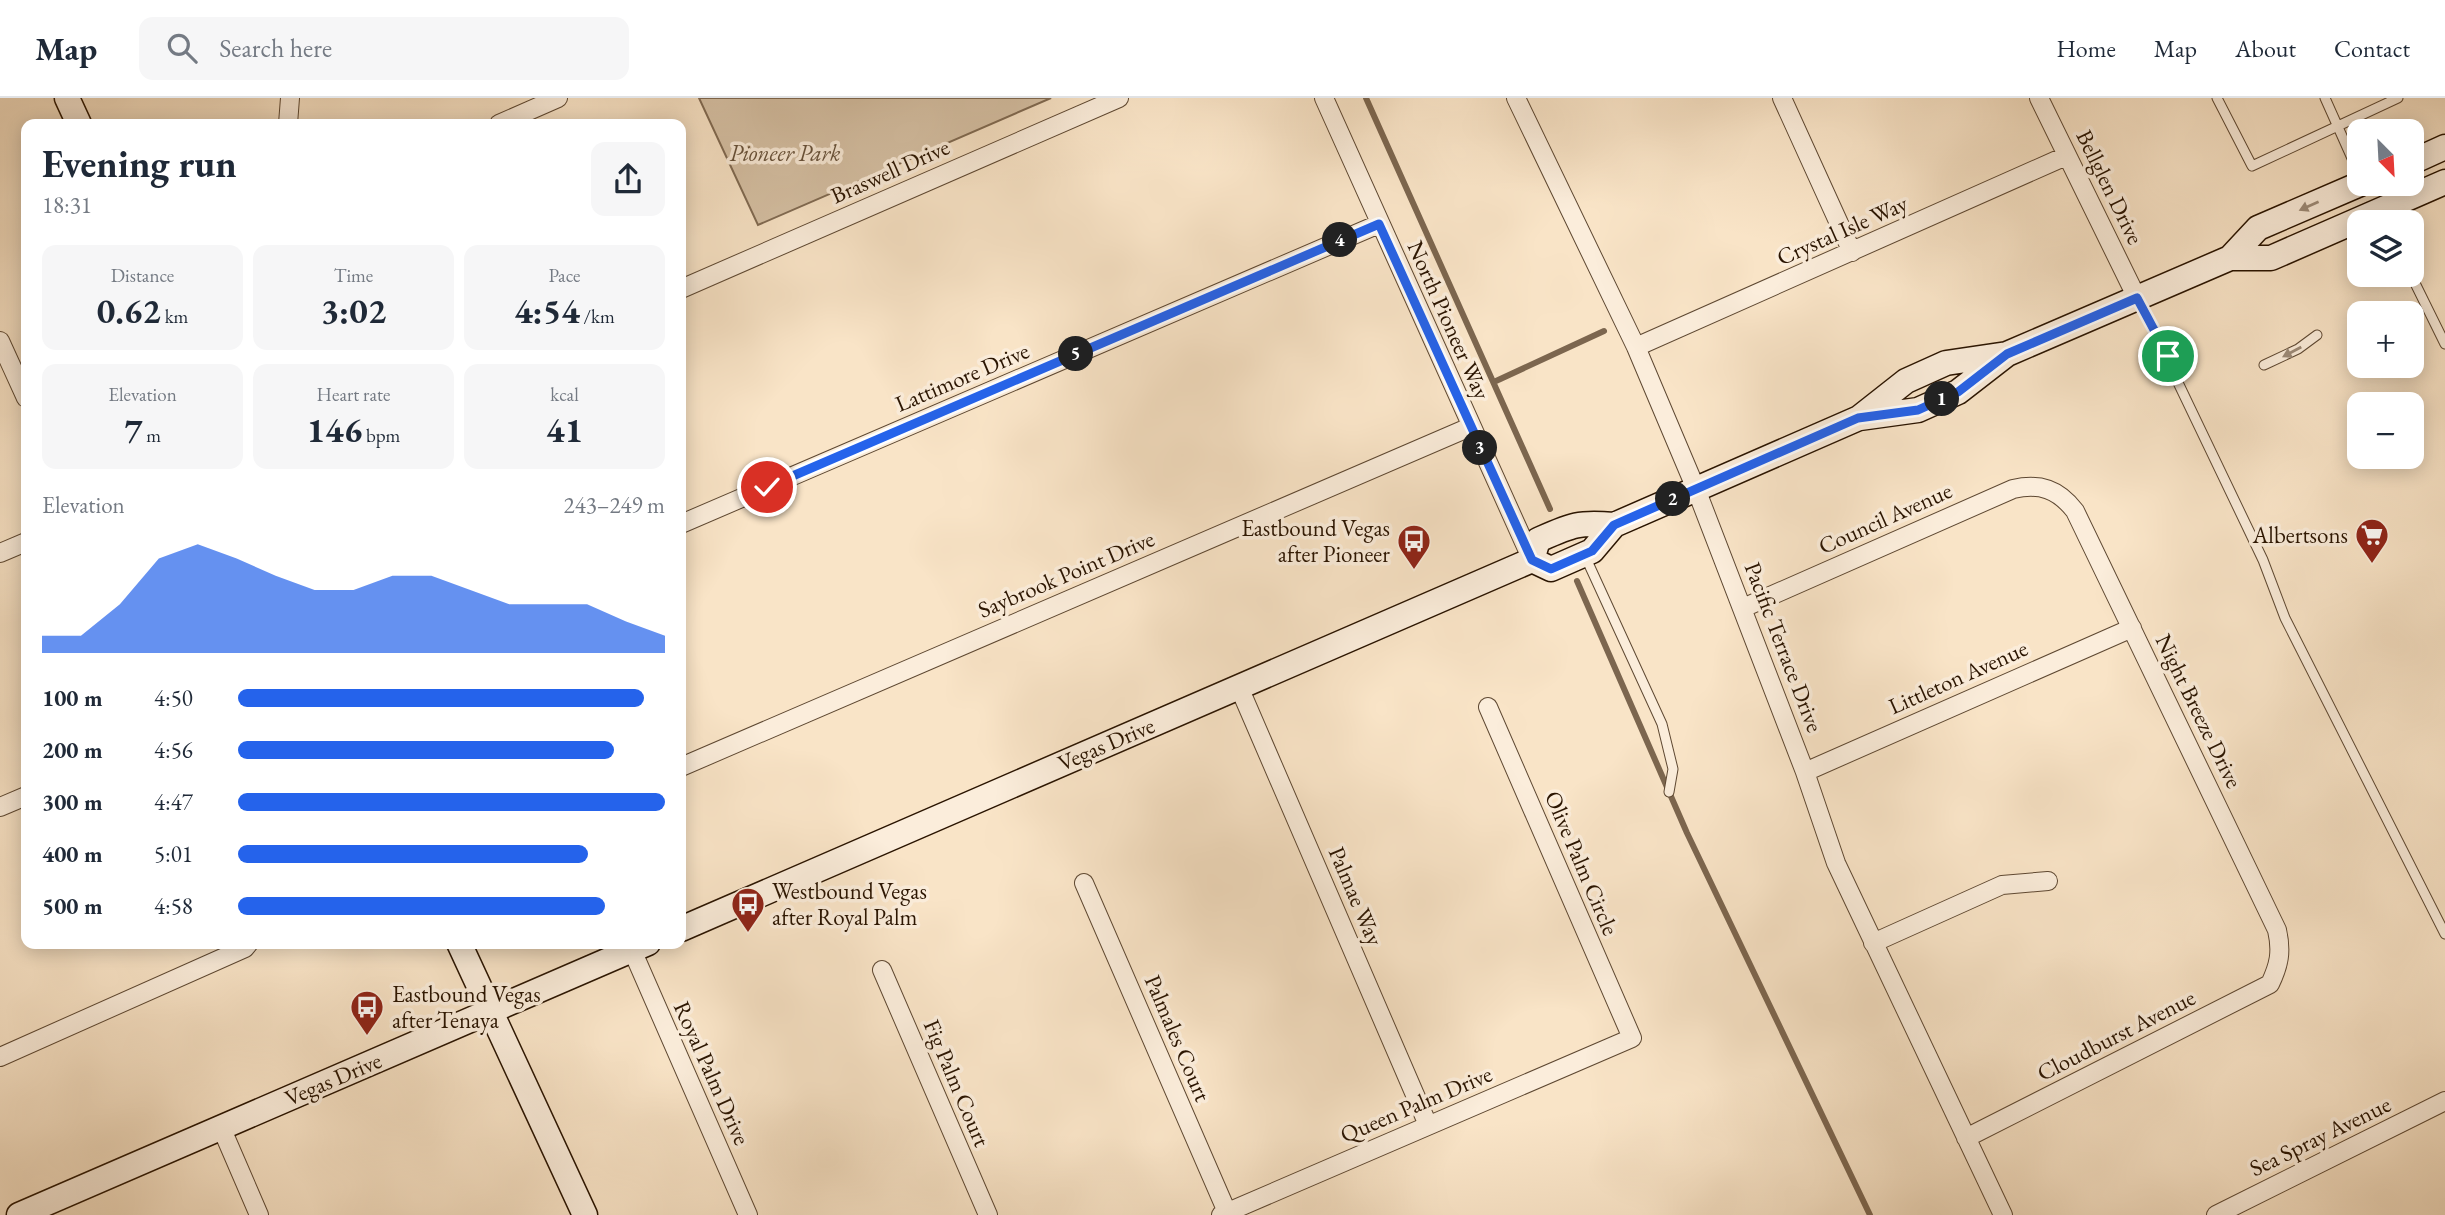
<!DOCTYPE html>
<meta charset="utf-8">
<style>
body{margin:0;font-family:"EB Garamond",serif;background:#f6f6f7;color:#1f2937;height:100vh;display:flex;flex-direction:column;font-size:26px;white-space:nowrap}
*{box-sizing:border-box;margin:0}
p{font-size:23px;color:#747a83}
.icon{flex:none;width:38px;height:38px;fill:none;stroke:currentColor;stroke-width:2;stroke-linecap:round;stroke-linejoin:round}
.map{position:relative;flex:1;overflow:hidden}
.details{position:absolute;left:21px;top:21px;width:665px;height:830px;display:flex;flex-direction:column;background:#fff;border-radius:14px;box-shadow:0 4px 18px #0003}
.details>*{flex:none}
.needle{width:46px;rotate:156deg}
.fabs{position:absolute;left:2347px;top:21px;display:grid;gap:14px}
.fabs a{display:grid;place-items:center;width:77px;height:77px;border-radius:14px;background:#fff;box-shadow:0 4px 18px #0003;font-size:35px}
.pin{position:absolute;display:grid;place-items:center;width:60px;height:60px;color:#fff;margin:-30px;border:4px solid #fff;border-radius:50%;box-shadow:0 2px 7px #0007}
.km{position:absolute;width:35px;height:35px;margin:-18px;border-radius:50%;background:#222;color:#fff;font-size:19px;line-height:35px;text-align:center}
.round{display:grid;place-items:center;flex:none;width:74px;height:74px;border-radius:14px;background:#f6f6f7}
.head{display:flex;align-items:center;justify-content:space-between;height:119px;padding:0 21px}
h1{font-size:38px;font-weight:700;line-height:52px}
.figures{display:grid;grid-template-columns:repeat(3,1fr);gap:10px;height:119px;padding:7px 21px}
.figures div{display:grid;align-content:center;border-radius:14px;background:#f6f6f7;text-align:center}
.figures b{font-size:35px;font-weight:700}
.figures small{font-size:19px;font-weight:400}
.figures p{font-size:19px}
.chart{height:196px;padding:14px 21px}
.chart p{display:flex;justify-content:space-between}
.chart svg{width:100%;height:126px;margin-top:7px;fill:#2563eb;opacity:.7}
ul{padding:0 21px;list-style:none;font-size:23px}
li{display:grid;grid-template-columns:112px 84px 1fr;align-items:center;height:52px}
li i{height:18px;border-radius:9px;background:#2563eb}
header{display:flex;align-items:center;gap:42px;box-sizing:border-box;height:98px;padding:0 35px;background:#fff;border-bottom:2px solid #e0e1e3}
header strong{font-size:33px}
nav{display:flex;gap:38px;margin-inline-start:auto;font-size:24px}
.search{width:490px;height:63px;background:#f6f6f7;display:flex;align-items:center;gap:18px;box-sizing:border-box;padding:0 24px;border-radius:14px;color:#747a83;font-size:26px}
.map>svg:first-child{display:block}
.green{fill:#d6c1a5;stroke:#806a52;stroke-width:2}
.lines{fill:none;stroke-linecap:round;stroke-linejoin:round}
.stream{stroke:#7c664f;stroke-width:6}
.service-casing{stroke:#5e4832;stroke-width:11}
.minor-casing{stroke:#5e4832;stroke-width:20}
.secondary-casing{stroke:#2a1400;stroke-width:27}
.service{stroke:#fbeddb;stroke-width:9}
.minor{stroke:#fbeddb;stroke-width:18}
.secondary{stroke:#fbeddb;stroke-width:24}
.oneway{fill:#9d8b78}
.route-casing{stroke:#fff;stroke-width:14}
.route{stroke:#2563eb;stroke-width:9}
.labels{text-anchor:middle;stroke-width:7;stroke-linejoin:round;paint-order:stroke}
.park-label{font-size:23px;font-style:italic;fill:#66513a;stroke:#fbeddb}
.street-label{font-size:23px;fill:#2a1400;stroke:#fbeddb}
.poi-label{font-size:23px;fill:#2a1400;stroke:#fbeddb;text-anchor:end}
</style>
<header>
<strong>Map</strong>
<div class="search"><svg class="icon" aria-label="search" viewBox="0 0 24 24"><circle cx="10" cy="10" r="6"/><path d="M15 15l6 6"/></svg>Search here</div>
<nav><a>Home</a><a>Map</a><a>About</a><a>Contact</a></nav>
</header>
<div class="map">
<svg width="2445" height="1117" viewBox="0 0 2445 1117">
<rect width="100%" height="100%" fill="#f9e4c7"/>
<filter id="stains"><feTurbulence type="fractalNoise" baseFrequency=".00286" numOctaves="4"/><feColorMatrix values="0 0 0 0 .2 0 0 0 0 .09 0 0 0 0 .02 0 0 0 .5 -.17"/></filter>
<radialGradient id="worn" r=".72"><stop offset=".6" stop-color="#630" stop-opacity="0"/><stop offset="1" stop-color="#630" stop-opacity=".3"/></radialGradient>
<path class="green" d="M 699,0 L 1051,0 L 758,127 Z"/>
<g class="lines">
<path class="stream" d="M 1366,0 L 1550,411
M 1496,283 L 1604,233
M 1577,483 L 1687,735 L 1870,1117"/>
<defs>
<path id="service" d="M 2217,0 L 2252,68 L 2398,0
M 2325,0 L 2359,76
M 2411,177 L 2445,246
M 2138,201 L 2263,462 L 2285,520 L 2445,836
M 2264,267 L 2298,251 L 2317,237
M 1585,458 L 1662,626 L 1673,671 L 1669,694"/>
<path id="minor" d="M 1324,0 L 1532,462
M 1516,0 L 1636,249 L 1696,391 L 1805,674 L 1836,765 L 2003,1117
M 1782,0 L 1852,154
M 2039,0 L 2137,200
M 288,26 L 290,0
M 499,26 L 558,0
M 681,191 L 1119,0
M 0,243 L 26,300
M 1636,249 L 2066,58
M 681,426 L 1379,126
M 0,455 L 26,444
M 1743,510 L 2013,391 C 2040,385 2058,391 2075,413 L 2277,832 C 2282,854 2279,867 2270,886 L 1966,1040
M 1239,589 L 1428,1027
M 681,669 L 1470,329
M 1805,674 L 2132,530
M 0,709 L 26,698
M 1084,785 L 1227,1114
M 629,845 L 748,1117
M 1873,845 L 2002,787 L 2048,783
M 882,872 L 988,1117
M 0,959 L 245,850 L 249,845
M 221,1029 L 259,1117
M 1221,1117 L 1632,940 L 1488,609
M 2216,1117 L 2445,1003"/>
<path id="secondary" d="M 67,0 L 79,26
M 2412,64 L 2445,49
M 2230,160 L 2271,160 L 2445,84
M 1860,320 L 1918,312 L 1958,294 L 2007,256 L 2230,160 L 2258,130 L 2360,86
M 1532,462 L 1538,442 C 1572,427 1577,424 1614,427
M 681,831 L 1532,462 L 1551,471 L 1592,453 L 1614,427 L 1859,320 L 1906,283 L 1946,265 L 2007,256
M 459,845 L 585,1117
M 19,1117 L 648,845"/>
</defs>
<use href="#service" class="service-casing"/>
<use href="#minor" class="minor-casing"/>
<use href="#secondary" class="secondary-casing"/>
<use href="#service" class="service"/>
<use href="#minor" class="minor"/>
<use href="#secondary" class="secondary"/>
</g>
<defs><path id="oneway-solid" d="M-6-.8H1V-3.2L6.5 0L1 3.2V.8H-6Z" transform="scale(1.75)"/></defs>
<g class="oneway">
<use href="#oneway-solid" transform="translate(2309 108) rotate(156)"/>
<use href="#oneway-solid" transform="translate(2292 254) rotate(152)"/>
</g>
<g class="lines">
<defs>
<path id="route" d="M 767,389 L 1379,126 L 1532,462 L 1551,471 L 1592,453 L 1614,427 L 1858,320 L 1918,312 L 1958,294 L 2007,256 L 2137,200 L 2168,258"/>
</defs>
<use href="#route" class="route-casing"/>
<use href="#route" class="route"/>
</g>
<defs>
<symbol id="supermarket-pin" viewBox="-11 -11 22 30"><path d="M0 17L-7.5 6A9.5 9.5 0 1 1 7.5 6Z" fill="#8f2418" stroke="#fbeddb"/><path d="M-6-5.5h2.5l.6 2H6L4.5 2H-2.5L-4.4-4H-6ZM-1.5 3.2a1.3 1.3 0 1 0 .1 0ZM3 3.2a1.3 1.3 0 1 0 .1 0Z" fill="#fff"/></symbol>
<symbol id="bus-pin" viewBox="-11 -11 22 30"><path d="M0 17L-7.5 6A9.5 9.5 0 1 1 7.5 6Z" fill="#8f2418" stroke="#fbeddb"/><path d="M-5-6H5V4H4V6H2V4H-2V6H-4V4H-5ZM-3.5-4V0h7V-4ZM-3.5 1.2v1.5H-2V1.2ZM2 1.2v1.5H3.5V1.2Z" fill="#fff"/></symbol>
</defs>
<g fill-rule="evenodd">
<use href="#supermarket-pin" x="2353" y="418" width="38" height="52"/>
<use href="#bus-pin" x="1395" y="424" width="38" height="52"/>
<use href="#bus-pin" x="729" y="787" width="38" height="52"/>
<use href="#bus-pin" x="348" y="890" width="38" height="52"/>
</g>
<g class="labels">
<g class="park-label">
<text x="785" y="63">Pioneer Park</text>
</g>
<g class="street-label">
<text transform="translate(890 73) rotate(-24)" y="8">Braswell Drive</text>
<text transform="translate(2110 89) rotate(64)" y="8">Bellglen Drive</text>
<text transform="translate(1842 132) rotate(-24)" y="8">Crystal Isle Way</text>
<text transform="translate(1449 222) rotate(66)" y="8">North Pioneer Way</text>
<text transform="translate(962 279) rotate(-23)" y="8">Lattimore Drive</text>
<text transform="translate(1885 420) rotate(-24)" y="8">Council Avenue</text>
<text transform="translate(1066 476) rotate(-23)" y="8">Saybrook Point Drive</text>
<text transform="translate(1784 549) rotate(69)" y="8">Pacific Terrace Drive</text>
<text transform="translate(1958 579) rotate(-24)" y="8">Littleton Avenue</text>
<text transform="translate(2199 613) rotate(64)" y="8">Night Breeze Drive</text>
<text transform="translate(1106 646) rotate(-23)" y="8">Vegas Drive</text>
<text transform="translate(1582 765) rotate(67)" y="8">Olive Palm Circle</text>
<text transform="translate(1356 798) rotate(67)" y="8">Palmae Way</text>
<text transform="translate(2116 937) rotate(-27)" y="8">Cloudburst Avenue</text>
<text transform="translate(1178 940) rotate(67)" y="8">Palmales Court</text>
<text transform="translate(712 975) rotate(66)" y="8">Royal Palm Drive</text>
<text transform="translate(333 981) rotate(-23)" y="8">Vegas Drive</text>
<text transform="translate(957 985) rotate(67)" y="8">Fig Palm Court</text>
<text transform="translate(1416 1006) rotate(-23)" y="8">Queen Palm Drive</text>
<text transform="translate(2320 1038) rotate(-26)" y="8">Sea Spray Avenue</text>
</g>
<g class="poi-label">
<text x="1390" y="438">Eastbound Vegas<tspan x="1390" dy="26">after Pioneer</tspan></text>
<text x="2348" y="445">Albertsons</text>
<text x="772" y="801" text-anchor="start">Westbound Vegas<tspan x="772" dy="26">after Royal Palm</tspan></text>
<text x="392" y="904" text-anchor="start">Eastbound Vegas<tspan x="392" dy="26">after Tenaya</tspan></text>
</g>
</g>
<rect width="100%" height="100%" filter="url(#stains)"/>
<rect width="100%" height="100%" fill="url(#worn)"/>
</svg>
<div class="fabs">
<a><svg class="needle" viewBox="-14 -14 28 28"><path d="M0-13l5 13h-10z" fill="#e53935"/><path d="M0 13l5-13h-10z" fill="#747a83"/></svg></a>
<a><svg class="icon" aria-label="layers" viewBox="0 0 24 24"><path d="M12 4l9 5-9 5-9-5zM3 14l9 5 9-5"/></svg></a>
<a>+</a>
<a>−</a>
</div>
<div class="pin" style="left:2168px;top:258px;background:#1e9e55"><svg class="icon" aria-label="arrive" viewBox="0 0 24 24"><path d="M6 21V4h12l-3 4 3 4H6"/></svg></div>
<div class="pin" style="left:767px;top:389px;background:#d93025"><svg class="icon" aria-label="check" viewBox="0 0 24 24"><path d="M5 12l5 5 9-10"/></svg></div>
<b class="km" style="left:1942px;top:301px">1</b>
<b class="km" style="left:1673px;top:401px">2</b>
<b class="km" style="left:1480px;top:350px">3</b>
<b class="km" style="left:1340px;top:142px">4</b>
<b class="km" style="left:1076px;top:256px">5</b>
<section class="details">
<div class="head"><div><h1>Evening run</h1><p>18:31</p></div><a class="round"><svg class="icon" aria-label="share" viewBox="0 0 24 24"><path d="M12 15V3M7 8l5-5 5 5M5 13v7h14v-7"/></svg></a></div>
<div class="figures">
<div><p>Distance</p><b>0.62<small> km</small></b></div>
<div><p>Time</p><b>3:02</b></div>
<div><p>Pace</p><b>4:54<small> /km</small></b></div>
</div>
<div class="figures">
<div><p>Elevation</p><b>7<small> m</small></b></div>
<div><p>Heart rate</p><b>146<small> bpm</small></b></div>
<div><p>kcal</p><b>41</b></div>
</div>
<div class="chart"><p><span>Elevation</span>243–249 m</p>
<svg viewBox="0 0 160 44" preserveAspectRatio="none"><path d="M0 44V38L10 38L20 27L30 11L40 6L50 11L60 17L70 22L80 22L90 17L100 17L110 22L120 27L130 27L140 27L150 33L160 38V44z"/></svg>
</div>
<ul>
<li><b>100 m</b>4:50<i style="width:95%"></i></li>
<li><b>200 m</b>4:56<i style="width:88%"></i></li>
<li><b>300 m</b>4:47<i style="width:100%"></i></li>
<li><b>400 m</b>5:01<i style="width:82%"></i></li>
<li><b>500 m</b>4:58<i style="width:86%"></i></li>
</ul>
</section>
</div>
